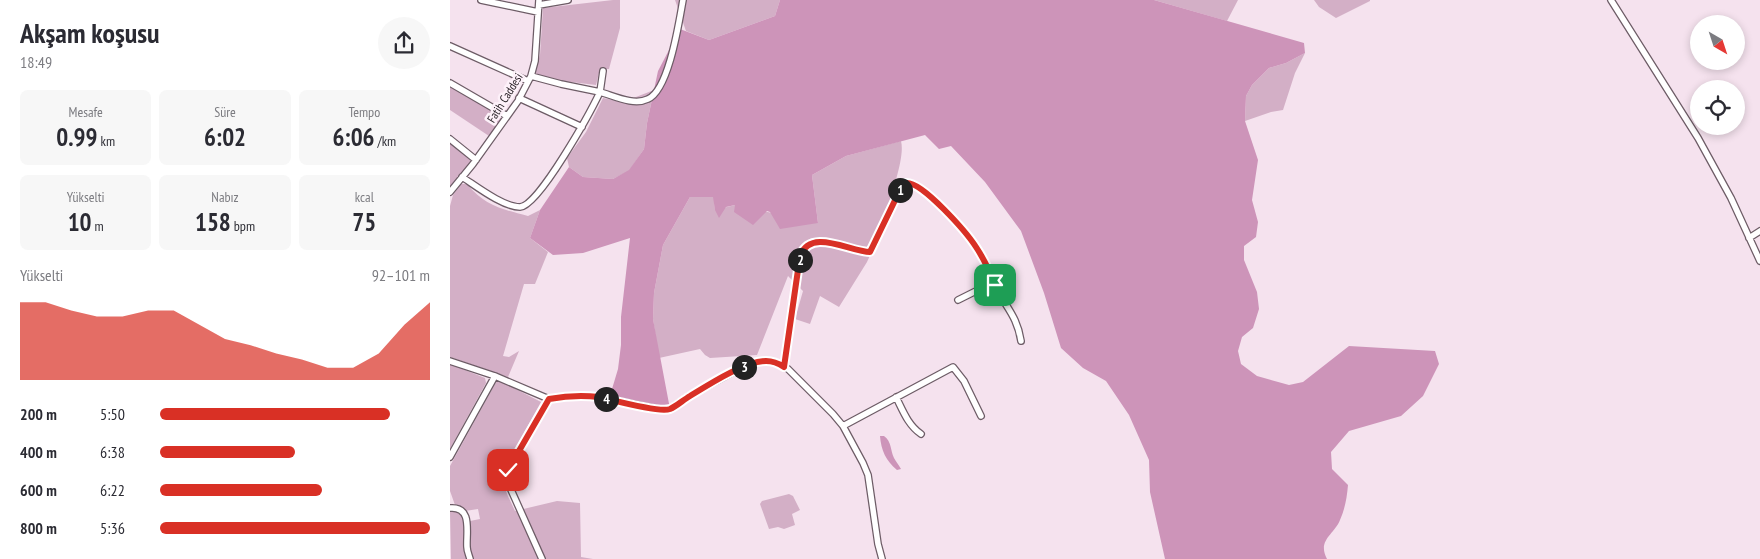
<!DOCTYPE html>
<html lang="tr">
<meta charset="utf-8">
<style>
body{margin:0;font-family:"PT Sans Narrow",sans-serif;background:#f7f7f7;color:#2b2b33;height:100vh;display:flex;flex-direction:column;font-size:19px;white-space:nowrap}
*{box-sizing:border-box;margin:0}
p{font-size:16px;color:#7c7c81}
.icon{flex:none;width:28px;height:28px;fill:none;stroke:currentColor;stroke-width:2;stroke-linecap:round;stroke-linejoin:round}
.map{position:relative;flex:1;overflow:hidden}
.panel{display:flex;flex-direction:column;background:#fff;width:450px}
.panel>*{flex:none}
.needle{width:32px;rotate:141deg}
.buttons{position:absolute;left:1240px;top:15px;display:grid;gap:10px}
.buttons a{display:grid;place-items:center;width:55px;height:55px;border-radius:50%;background:#fff;box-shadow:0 2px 8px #0003;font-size:25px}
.pin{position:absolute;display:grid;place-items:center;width:42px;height:42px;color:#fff;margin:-21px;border-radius:10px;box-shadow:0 2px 8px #0006}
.km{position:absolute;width:25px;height:25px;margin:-12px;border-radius:50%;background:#222;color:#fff;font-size:14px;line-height:25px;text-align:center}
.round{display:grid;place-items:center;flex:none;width:52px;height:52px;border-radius:26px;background:#f7f7f7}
.head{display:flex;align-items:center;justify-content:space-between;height:85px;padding:0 20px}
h1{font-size:28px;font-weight:800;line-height:38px}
.stats{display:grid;grid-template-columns:repeat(3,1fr);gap:8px;height:85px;padding:5px 20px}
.stats div{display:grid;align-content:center;border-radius:8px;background:#f7f7f7;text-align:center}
.stats b{font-size:25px;font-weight:800}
.stats small{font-size:14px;font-weight:400}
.stats p{font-size:14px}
.chart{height:140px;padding:10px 20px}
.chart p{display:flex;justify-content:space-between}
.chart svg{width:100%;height:90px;margin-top:5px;fill:#d93025;opacity:.7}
ul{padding:0 20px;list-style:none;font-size:16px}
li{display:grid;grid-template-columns:80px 60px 1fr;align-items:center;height:38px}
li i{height:12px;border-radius:6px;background:#d93025}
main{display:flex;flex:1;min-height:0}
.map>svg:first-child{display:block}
.green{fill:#d3afc6}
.forest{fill:#cd94b9}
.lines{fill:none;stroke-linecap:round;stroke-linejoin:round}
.minor-casing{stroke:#6d5c66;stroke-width:8}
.minor{stroke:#fff;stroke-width:5.5}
.route-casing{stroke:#fff;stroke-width:10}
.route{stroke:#d93025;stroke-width:6}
.labels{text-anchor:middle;stroke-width:5;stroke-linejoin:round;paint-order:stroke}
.street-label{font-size:12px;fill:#2b2429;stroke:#fdf1f9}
</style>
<main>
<section class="panel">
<div class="head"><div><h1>Akşam koşusu</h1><p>18:49</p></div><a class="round"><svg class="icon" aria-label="share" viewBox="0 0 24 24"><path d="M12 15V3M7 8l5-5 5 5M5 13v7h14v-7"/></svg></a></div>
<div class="stats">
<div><p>Mesafe</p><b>0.99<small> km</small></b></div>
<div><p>Süre</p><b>6:02</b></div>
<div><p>Tempo</p><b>6:06<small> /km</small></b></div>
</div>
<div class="stats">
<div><p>Yükselti</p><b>10<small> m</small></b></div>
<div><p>Nabız</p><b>158<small> bpm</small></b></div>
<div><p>kcal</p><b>75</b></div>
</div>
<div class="chart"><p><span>Yükselti</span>92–101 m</p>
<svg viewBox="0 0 160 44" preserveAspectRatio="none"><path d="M0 44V6L10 6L20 10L30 13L40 13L50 10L60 10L70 17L80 24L90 27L100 31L110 34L120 38L130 38L140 31L150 17L160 6V44z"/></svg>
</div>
<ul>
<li><b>200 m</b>5:50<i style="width:85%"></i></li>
<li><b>400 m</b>6:38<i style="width:50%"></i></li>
<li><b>600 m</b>6:22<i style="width:60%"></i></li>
<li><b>800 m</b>5:36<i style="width:100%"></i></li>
</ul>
</section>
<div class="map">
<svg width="1310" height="559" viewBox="0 0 1310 559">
<rect width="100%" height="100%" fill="#f5e2ee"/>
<path class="green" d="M 163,0 L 170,0 L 170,28 L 159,69 L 150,69 L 146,85 L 113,81 L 85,74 L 90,55 L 93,8 Z
M 225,0 L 330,0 L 325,16 L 259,40 L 236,31 Z
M 704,0 L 788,0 L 777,21 Z
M 864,0 L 920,0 L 920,1 L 886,18 L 869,7 Z
M 855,53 L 845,73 L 833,110 L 821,112 L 795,121 L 796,96 L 802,85 L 819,68 L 836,63 Z
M 0,87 L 49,114 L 51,119 L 39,136 L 0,110 Z
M 204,90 L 197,123 L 194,149 L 179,171 L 163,179 L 133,177 L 119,167 L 117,158 L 136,132 L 153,98 L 173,102 Z
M 451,141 C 455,156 443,188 439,204 L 442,207 L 417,262 L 389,307 L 370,296 L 360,324 L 345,319 L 353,291 L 338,276 L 307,355 L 260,358 L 255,355 L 250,349 L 209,358 L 203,319 L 204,293 L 213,245 L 240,197 L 264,197 L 265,210 L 285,205 L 368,223 L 362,175 L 396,156 Z
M 0,143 L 21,159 L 17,169 L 0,188 Z
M 11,184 L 17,184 C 35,206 52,209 78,216 L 90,210 L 80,238 L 98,252 L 85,284 L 74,284 L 53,356 L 59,357 L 69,351 L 58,377 L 0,357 L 0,206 L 3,195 Z
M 0,364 L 35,378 L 36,383 L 0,449 Z
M 48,380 L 91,402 L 54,469 C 50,483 59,498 65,511 L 107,501 L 130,503 L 131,557 L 143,559 L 1,559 L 0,512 L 7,512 L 12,516 L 15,522 L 30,519 L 28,509 L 15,511 L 5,505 L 0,491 L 0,466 L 45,384 Z
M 339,494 L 343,496 L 350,510 L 342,514 L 345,525 L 334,529 L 328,527 L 319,529 L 310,504 L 312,501 Z"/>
<path class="forest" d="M 330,0 L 704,0 L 854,43 L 855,53 L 836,63 L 819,68 L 802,85 L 796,96 L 795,121 L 808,160 L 802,200 L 808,222 L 806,237 L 794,246 L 794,260 L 807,292 L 809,309 L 803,328 L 792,337 L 788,351 L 791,364 L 807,376 L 839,385 L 853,382 L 899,346 L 985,351 L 989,364 L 973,396 L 951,416 L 899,431 L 881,452 L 882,469 L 898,485 C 897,497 895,509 890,520 C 884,535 867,540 877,559 L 715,559 L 700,492 L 699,460 L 679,415 L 656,381 L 633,368 L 611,348 L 594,293 L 571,231 L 535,182 L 501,146 L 489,149 L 475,135 L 396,156 L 362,175 L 368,223 L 330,229 L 320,212 L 317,211 L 303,225 L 284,212 L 285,205 L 276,207 L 269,218 L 265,210 L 263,197 L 240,197 L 213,245 L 204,293 L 203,319 L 220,409 L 159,399 L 168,369 L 171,345 L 171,317 L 180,238 L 133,253 L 103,255 L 80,238 L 90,210 L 119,167 L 133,177 L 163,179 L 179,170 L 194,149 L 197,123 L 208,71 L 230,29 L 259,40 L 325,16 Z
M 430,436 L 434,436 C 442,442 440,450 444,458 C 446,462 449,465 451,469 L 447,470 C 436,461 431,450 430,436 Z"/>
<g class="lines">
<defs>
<path id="minor" d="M 31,0 L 88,12
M 1161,0 L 1248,138 L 1281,198 L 1310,261
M 89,5 L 118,0
M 0,46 L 78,81
M 153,71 L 150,92 C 164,96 184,106 198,99 C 219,90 229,22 233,0
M 0,83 L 57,116
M 69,98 L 132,127
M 0,139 L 26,160
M 12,177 C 26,186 53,207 70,207 C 89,206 141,111 150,92 L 111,84 L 81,76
M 0,192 L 23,164 L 68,101 L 81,76 L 85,61 L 89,0
M 1299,238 L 1310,231
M 508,300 L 544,282
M 0,361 L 45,376 L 99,399 L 112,397 L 147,397 L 212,410 L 220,409 L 239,396 L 283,372 L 308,362 L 318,361 L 327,363 L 338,369 L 383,414 L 393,426 L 413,463 L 418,475 L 428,544 L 432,559
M 334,367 L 350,256 C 361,227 400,252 420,252 L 450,190 L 456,183 C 472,181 517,233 526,247 C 534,259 539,272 545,285 C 555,307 567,315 571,341
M 446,397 C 453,411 458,425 471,434
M 393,426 L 503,367 L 514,381 L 531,416
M 0,457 L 45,376
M 0,508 C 23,506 16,533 17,547 C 17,551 19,555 20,559
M 92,559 L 58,483 L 58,470 L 99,399"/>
</defs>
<use href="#minor" class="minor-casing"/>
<use href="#minor" class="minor"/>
</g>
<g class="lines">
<defs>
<path id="route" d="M 58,470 L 99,399 C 115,396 133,395 149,397 C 163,400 209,413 220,409 C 227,406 233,400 240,396 C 258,385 295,361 316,361 C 323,361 328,363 334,367 L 350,256 C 361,227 400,252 420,252 L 450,190 L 456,183 C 472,181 517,233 526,247 C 534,259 540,272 545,285"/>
</defs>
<use href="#route" class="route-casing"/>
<use href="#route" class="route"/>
</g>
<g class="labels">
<g class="street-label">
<text transform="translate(55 98) rotate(-58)" y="4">Fatih Caddesi</text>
</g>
</g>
</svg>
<div class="buttons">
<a><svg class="needle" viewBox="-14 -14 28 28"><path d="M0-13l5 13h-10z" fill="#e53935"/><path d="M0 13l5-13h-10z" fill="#7c7c81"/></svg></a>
<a><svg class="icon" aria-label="locate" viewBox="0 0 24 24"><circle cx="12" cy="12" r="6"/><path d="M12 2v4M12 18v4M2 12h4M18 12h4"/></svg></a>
</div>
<div class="pin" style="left:545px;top:285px;background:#1e9e55"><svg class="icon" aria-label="arrive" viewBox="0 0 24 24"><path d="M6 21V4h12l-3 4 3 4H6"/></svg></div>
<div class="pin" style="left:58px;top:470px;background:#d93025"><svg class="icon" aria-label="check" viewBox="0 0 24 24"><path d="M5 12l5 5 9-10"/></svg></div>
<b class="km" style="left:450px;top:190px">1</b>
<b class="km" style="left:350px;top:260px">2</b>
<b class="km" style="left:294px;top:367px">3</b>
<b class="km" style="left:156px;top:399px">4</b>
</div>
</main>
